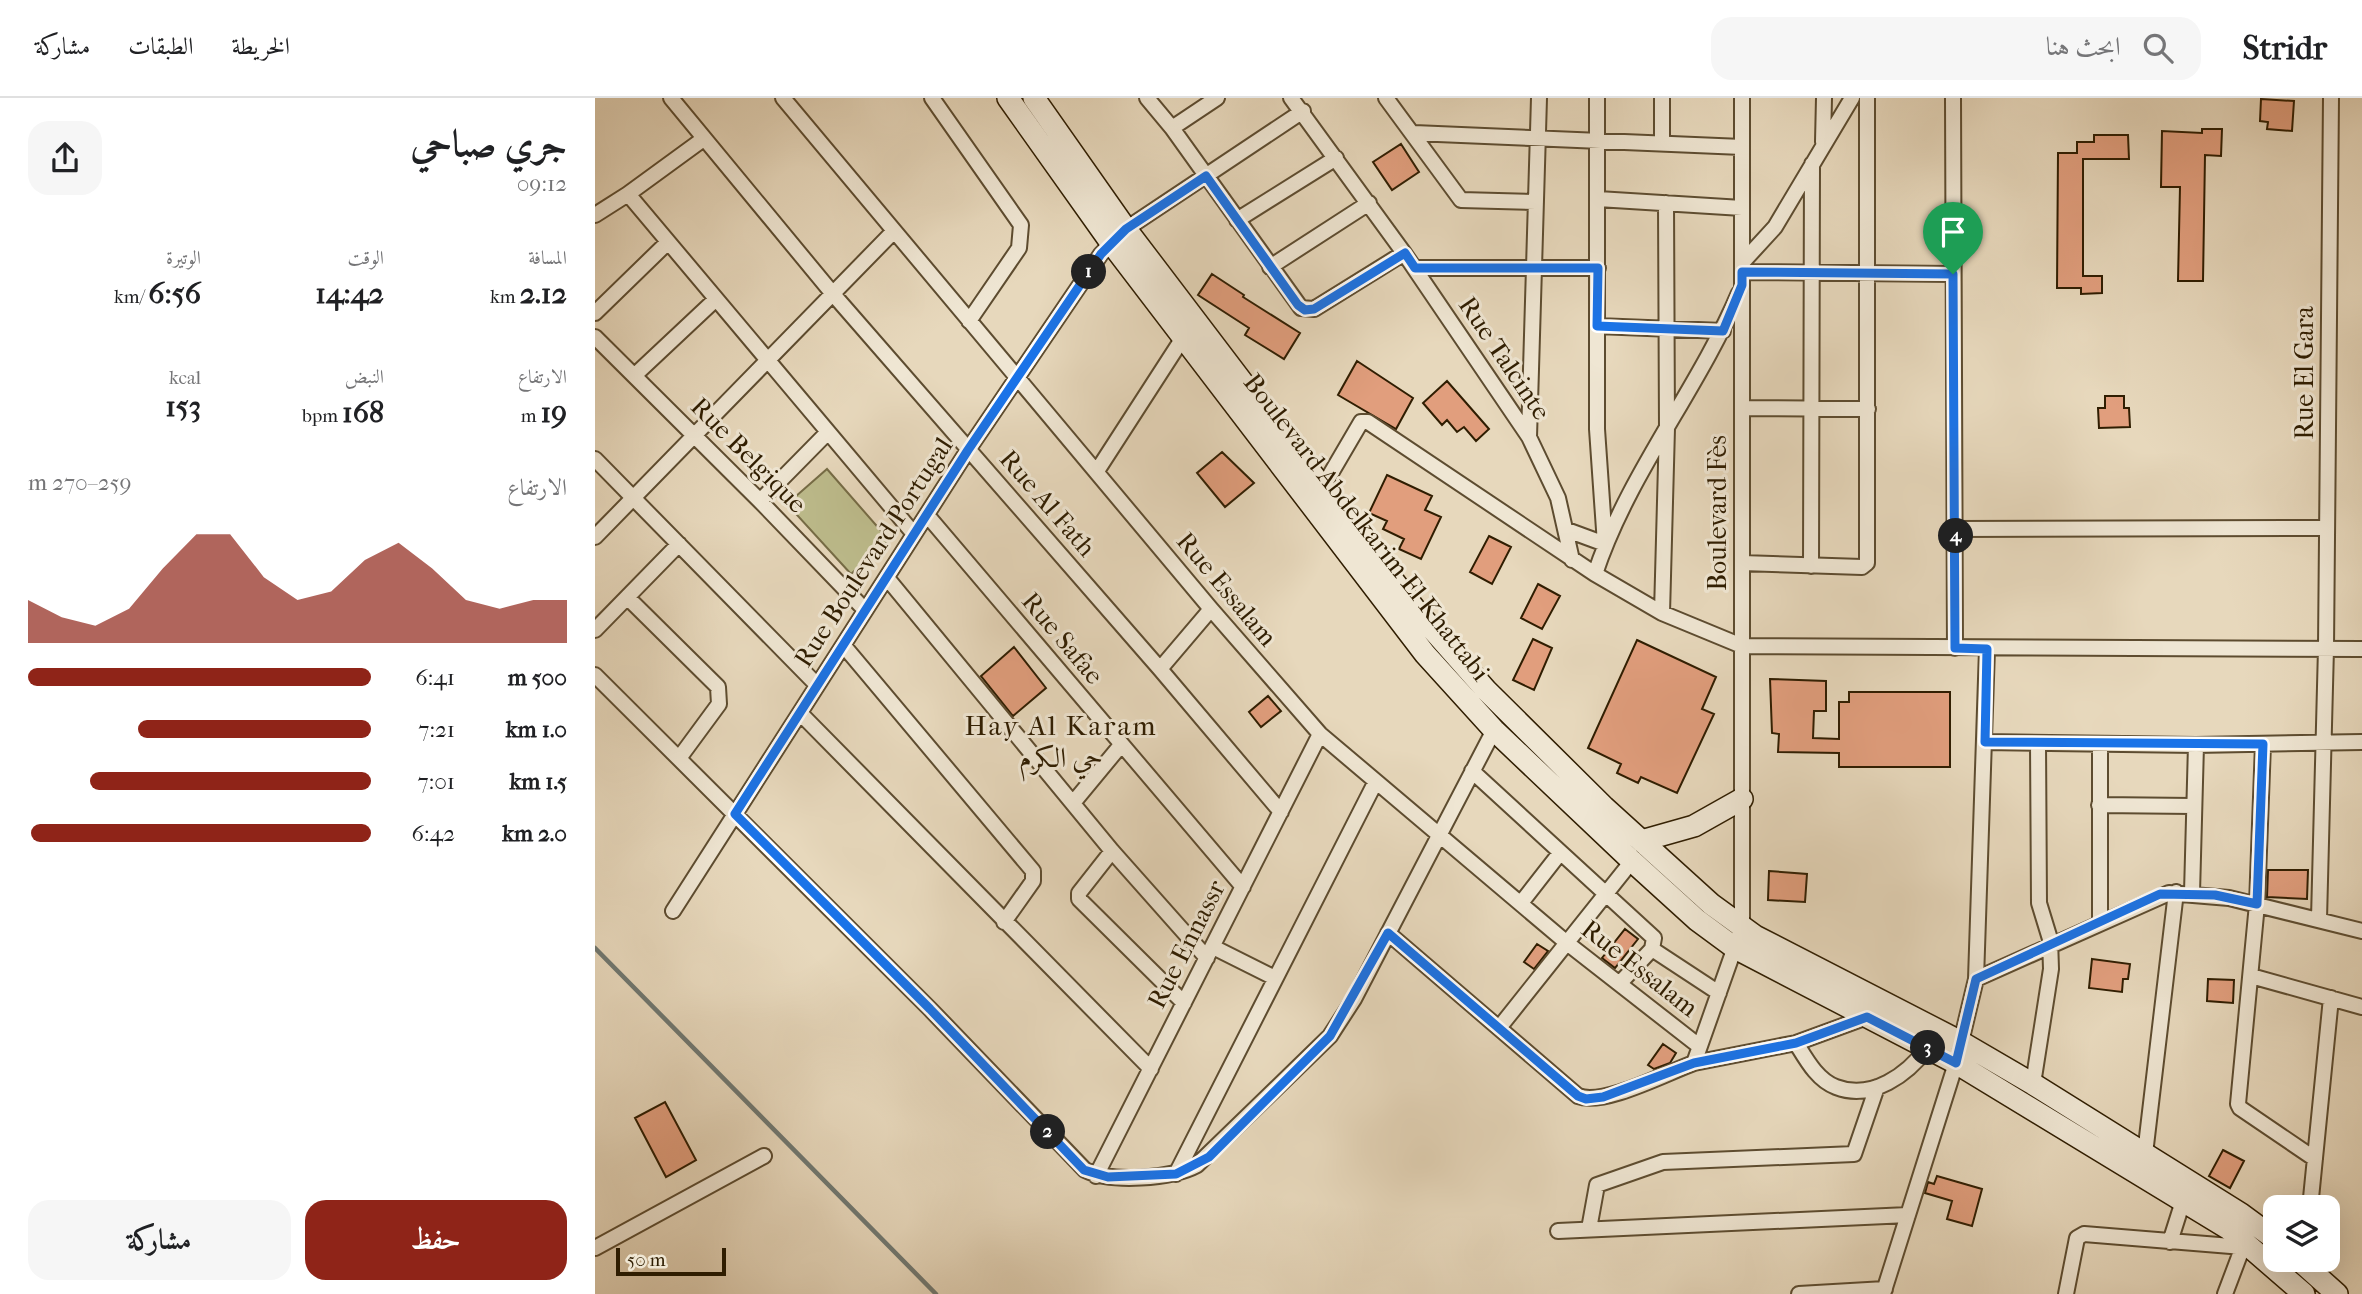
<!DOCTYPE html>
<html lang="ar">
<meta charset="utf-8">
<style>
body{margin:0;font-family:"IM FELL French Canon",Amiri,serif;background:#f6f6f6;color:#202124;direction:rtl;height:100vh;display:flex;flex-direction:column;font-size:26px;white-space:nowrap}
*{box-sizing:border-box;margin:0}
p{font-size:23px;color:#757577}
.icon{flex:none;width:38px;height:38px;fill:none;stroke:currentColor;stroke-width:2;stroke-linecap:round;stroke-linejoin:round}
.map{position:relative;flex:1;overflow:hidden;direction:ltr}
.drawer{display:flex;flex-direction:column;background:#fff;width:595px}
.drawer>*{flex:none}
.fabs{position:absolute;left:1668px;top:1097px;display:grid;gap:14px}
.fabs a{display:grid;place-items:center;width:77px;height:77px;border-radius:14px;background:#fff;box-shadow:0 7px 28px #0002;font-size:35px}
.scale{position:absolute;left:21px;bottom:18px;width:110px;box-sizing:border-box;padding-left:7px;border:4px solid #2f1d01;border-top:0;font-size:19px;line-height:24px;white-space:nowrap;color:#2f1d01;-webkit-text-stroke:5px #efe6d3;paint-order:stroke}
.pin{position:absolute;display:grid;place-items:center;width:60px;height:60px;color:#fff;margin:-72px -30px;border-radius:50% 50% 50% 0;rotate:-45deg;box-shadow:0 0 7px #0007}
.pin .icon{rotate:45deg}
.km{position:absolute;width:35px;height:35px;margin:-18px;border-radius:50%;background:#222;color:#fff;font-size:19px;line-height:35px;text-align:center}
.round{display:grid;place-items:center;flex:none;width:74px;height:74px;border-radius:21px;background:#f6f6f6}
.overview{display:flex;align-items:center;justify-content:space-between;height:119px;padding:0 28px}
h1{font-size:38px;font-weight:700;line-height:52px}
.stats{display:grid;grid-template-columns:repeat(3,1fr);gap:10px;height:119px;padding:7px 28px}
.stats div{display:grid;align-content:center}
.stats b{font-size:30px;font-weight:700}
.stats small{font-size:19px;font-weight:400}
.stats p{font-size:19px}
.chart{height:196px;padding:14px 28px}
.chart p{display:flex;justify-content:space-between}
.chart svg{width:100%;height:126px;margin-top:7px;fill:#8f2418;opacity:.7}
.primary-button{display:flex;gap:14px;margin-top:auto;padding:14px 28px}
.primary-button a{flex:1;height:80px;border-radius:21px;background:#8f2418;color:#fff;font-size:28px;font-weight:700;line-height:80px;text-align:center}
.primary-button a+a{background:#f6f6f6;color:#202124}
ul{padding:0 28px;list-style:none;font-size:23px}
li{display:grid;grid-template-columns:112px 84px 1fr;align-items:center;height:52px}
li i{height:18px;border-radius:9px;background:#8f2418}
header{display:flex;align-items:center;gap:42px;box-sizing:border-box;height:98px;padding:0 35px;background:#fff;border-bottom:2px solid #e0e0e0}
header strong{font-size:33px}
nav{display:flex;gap:38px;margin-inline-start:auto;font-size:24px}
.search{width:490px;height:63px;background:#f6f6f6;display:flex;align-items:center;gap:18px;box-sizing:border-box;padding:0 24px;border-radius:21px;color:#757577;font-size:26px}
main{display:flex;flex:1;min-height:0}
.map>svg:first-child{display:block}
.green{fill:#bdbc8c;stroke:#766c46;stroke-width:2}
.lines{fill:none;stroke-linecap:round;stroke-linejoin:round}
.stream{stroke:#717972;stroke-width:4.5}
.building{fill:#e19e7d;stroke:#2f1d01;stroke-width:2}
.street-casing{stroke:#5d4c30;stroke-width:18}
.secondary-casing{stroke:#2f1d01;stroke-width:24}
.street{stroke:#efe6d3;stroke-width:14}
.secondary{stroke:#efe6d3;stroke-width:21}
.route-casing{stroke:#fff;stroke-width:14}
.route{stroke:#1a73e8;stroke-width:9}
.labels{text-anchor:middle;stroke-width:6;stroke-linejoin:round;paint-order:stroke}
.street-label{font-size:26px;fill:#2f1d01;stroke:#efe6d3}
.neighbourhood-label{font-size:28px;letter-spacing:2px;fill:#2f1d01;stroke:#efe6d3}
</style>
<header>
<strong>Stridr</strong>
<div class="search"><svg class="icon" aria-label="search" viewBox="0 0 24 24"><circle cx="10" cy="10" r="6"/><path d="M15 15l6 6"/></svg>ابحث هنا</div>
<nav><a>الخريطة</a><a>الطبقات</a><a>مشاركة</a></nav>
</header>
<main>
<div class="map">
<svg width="1767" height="1196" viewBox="0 0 1767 1196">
<rect width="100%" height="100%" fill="#e7d8bc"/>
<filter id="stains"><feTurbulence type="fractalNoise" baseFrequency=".00286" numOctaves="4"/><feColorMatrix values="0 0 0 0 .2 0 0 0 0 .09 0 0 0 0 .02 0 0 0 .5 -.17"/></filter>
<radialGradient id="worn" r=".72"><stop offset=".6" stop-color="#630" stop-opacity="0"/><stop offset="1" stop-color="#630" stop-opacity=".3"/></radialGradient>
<path class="green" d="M 232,371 L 294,442 L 256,476 L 192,406 Z"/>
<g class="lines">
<path class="stream" d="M 0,850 L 341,1196"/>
</g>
<path class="building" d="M 1666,1 L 1699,3 L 1697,33 L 1672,31 L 1673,24 L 1665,23 Z
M 1607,31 L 1627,31 L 1626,58 L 1610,57 L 1608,183 L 1583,183 L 1585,89 L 1566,89 L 1567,33 L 1607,35 Z
M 1499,37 L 1533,37 L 1534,61 L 1488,61 L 1488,178 L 1507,178 L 1507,195 L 1486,196 L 1486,190 L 1462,190 L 1463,55 L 1482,55 L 1482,44 L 1499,44 Z
M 806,46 L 824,74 L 797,92 L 778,64 Z
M 617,176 L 649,197 L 648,199 L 705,235 L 689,261 L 650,237 L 654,230 L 603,197 Z
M 762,263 L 818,300 L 801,331 L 743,297 Z
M 852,283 L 894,331 L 881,343 L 869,329 L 862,334 L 852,322 L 847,327 L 828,305 Z
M 1510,298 L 1529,298 L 1529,310 L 1534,310 L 1535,329 L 1504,330 L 1503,310 L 1510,310 Z
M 627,354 L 659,385 L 630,409 L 602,375 Z
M 792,377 L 837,398 L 830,412 L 846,419 L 826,461 L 804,451 L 809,441 L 788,431 L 792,423 L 774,415 Z
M 894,438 L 916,449 L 897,486 L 875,474 Z
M 943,486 L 965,498 L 947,531 L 926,520 Z
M 938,541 L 957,550 L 939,592 L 918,582 Z
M 1042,542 L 1121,579 L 1107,611 L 1119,616 L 1082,695 L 1046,679 L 1043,685 L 1022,675 L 1026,666 L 993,650 Z
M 419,549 L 451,590 L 418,618 L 386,578 Z
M 1175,581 L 1231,583 L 1231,613 L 1219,613 L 1218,640 L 1244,641 L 1244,604 L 1254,604 L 1254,594 L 1355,594 L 1355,669 L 1244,669 L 1244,655 L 1183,654 L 1184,636 L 1177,635 Z
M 673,598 L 686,613 L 666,629 L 654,614 Z
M 1673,772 L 1713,772 L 1712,801 L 1672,799 Z
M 1174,773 L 1212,776 L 1210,804 L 1173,802 Z
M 1030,831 L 1043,841 L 1020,870 L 1007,860 Z
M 942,846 L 953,853 L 939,871 L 929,864 Z
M 1497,861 L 1535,866 L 1533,881 L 1528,881 L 1527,894 L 1494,890 Z
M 1613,881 L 1639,882 L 1638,905 L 1612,903 Z
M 1068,946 L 1081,955 L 1075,965 L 1059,971 L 1053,967 Z
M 70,1004 L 101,1062 L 71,1079 L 40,1020 Z
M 1628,1052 L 1649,1063 L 1635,1090 L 1614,1078 Z
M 1342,1078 L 1387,1091 L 1377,1128 L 1352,1121 L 1357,1103 L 1330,1095 L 1333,1084 L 1339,1086 Z"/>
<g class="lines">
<defs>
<path id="street" d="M 76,0 L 238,196 L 565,571 L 686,714
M 188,0 L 616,511 L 725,636 L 972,845 L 1104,948
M 337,0 L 426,127 L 424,150 L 374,223
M 552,0 L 577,30 L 706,210 L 719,211 L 809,155
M 696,0 L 809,155 L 934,339 L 963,400 L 977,462
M 791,0 L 866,102 L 941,104
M 1067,0 L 1067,45
M 1358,0 L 1360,550
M 577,30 L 622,0
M 819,35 L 1147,49
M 107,42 L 33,96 L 319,436
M 1228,44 L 1229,0
M 1003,101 L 1147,110
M 0,117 L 33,96
M 642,122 L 741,60
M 1147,165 L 1180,129 L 1257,0
M 675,169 L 774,105
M 820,170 L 1003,170
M 1147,174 L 1358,176
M 0,215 L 73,144
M 1002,228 L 1128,233
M 0,239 L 165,403 L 270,512
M 40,277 L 121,201
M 1147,310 L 1273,311
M 934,339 L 944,0
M 0,361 L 222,587
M 502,373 L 584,246 L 595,235
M 725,394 L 766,324 L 773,324 L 1000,476 L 1067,515 L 1147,548 L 1767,551
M 165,403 L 233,334
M 332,417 L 648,789
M 1361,431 L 1732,430
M 972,432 L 1010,446 L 1002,331 L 1002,0
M 0,439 L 299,133
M 1147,465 L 1267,469 L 1272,465 L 1272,0
M 1216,468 L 1217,66
M 1000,476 C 1033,376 1103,292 1144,195
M 292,480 L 517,753 L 612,860
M 33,500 L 123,589 L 124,606 L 85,659
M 1067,515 L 1072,330 L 1071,105
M 0,532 L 84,446
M 249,548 L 438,773 L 438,783 L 409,824
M 565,571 L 616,511
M 0,577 L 335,911 L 490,1072 C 516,1085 576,1081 602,1067 L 735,938 L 759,901 L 899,632
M 205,615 L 556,971
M 1390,644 L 1601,647 L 1767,644
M 1668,646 L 1662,806 L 1643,1006 L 1645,1010 L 1720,1061
M 1505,647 L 1505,824
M 877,673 L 1059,840 L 1057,851 L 1025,885
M 478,705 L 526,647
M 1504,707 L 1598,708
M 517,753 L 484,795 L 484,801 L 589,905
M 1597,795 L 1601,647
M 926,805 L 965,755
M 78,813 L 373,352 L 506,156 L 531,131 L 708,13
M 1724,821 L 1731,550 L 1736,0
M 793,835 L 983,998 C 1009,1008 1071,975 1099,965 L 1147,829 L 1147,0
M 618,849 L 680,880
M 1057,851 L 1124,895
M 1656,878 L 1767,909
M 1381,881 L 1574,795 L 1634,800 L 1767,833
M 904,930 L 1037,763
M 1201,945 C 1211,961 1222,982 1241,989 C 1277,1003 1313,976 1332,950
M 1099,965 L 1201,945 L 1272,919
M 1438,986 L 1456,871 L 1455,841 L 1444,805 L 1443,645
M 1550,1056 L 1581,794
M 581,1076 L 780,685
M 501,1078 L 725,636
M 1715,1110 L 1736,900
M 994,1131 L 1002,1087 L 1068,1064 L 1259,1056 L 1282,989
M 963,1133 L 1313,1117
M 1575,1144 L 1588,1103
M 0,1150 L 169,1058
M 1204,1196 L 1290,1191
M 1288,1196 L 1361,965 L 1381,881 L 1392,551
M 1471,1196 L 1482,1140 L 1489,1136 L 1648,1149
M 1630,1196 L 1650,1143"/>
<path id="secondary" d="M 413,0 L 516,145 L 830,556 L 899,632 L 1037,763 L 1102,822 L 1140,850 L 1361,965 L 1634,1131 L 1709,1196
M 439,0 L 531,131 L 823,515 L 891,592 L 1009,709 L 1116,806 L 1160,838 L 1366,944 L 1438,986 L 1646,1116 L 1680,1141
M 1046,743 L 1099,728 L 1147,701
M 1704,1162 L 1742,1196"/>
</defs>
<use href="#street" class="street-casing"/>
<use href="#secondary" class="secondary-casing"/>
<use href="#street" class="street"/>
<use href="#secondary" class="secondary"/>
</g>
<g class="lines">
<defs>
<path id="route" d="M 611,78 L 703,207 L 710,212 L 719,211 L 810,155 L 820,170 L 1003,170 L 1002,228 L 1128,233 L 1147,187 L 1147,174 L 1358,176 L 1360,550 L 1392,551 L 1390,644 L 1668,646 L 1662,806 L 1620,797 L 1565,796 L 1381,881 L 1361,965 L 1272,919 L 1201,945 L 1099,965 L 1008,999 L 991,1001 L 983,998 L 793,835 L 735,938 L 614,1059 L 581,1076 L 513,1079 L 489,1072 L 335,911 L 140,716 L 373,352 L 506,156 L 531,131 Z"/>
</defs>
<use href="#route" class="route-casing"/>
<use href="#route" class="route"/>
</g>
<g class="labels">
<g class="street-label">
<text transform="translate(910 260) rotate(56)" y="9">Rue Talcinte</text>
<text transform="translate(1709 275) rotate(-90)" y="9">Rue El Gara</text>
<text transform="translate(154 357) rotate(45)" y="9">Rue Belgique</text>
<text transform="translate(453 405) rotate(49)" y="9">Rue Al Fath</text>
<text transform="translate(1122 415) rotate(-90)" y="9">Boulevard Fès</text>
<text transform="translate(772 429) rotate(52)" y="9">Boulevard Abdelkarim El Khattabi</text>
<text transform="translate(278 454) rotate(-57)" y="9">Rue Boulevard Portugal</text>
<text transform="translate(632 491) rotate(50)" y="9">Rue Essalam</text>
<text transform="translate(468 540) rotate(50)" y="9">Rue Safae</text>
<text transform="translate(591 846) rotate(-63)" y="9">Rue Ennassr</text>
<text transform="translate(1045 870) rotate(38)" y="9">Rue Essalam</text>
</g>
<g class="neighbourhood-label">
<text x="466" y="637">Hay Al Karam<tspan x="466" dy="32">حي الكرم</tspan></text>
</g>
</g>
<rect width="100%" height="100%" filter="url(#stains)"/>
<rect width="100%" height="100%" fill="url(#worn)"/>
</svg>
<div class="fabs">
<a><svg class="icon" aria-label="layers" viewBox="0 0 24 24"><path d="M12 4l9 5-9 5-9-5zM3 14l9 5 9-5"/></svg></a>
</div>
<div class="scale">50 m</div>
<div class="pin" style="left:1358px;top:176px;background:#1e9e55"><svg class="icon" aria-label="arrive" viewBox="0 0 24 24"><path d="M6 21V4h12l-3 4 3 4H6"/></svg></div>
<b class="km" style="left:494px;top:174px">1</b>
<b class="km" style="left:453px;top:1034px">2</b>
<b class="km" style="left:1333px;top:950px">3</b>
<b class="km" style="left:1361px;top:438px">4</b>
</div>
<section class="drawer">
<div class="overview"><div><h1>جري صباحي</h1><p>09:12</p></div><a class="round"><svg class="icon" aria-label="share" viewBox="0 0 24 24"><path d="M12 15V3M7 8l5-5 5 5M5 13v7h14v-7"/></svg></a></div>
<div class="stats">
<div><p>المسافة</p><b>2.12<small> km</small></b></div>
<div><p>الوقت</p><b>14:42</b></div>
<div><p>الوتيرة</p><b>6:56<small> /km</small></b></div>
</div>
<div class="stats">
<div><p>الارتفاع</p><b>19<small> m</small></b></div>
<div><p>النبض</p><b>168<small> bpm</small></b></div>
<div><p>kcal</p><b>153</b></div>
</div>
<div class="chart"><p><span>الارتفاع</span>259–270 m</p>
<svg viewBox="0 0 160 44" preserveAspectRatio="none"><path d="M0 44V29L10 35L20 38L30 32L40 18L50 6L60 6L70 21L80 29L90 26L100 15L110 9L120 18L130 29L140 32L150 29L160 29V44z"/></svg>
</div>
<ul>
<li><b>500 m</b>6:41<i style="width:100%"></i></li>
<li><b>1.0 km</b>7:21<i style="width:68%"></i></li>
<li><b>1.5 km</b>7:01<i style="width:82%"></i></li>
<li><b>2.0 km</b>6:42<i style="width:99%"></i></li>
</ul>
<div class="primary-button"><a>حفظ</a><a>مشاركة</a></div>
</section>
</main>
